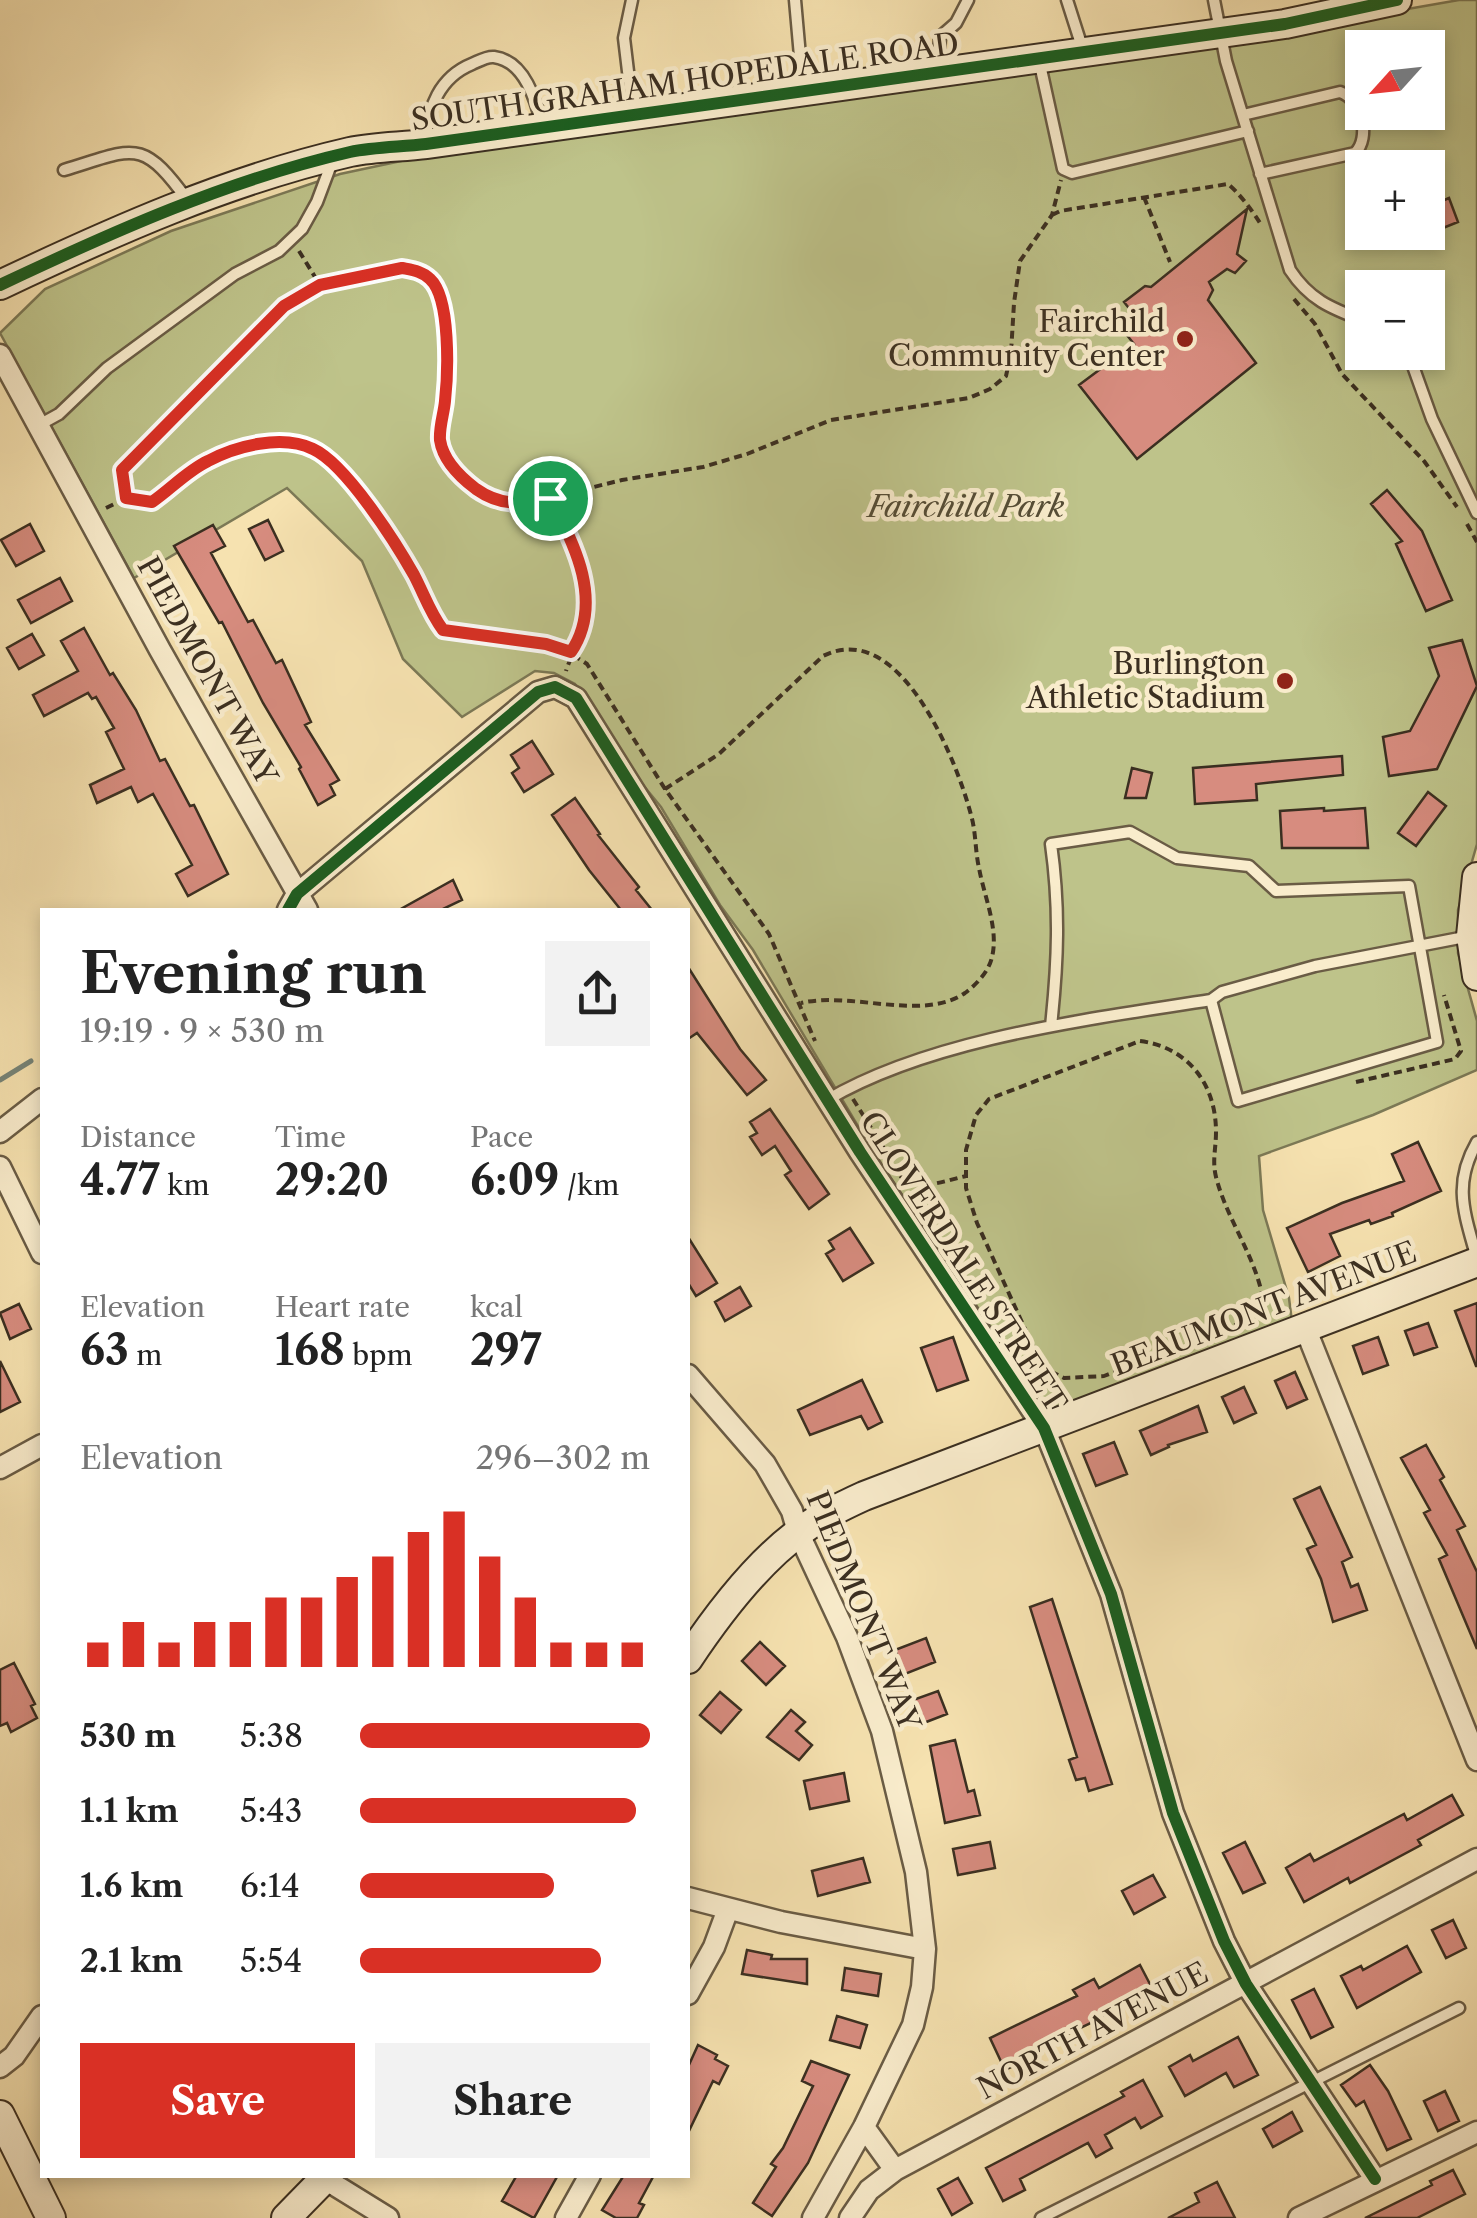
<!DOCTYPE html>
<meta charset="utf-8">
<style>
body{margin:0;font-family:"Libre Caslon Text",serif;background:#f2f2f2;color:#222;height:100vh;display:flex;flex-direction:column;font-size:38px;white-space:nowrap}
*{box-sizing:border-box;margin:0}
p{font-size:32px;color:#767676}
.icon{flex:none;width:55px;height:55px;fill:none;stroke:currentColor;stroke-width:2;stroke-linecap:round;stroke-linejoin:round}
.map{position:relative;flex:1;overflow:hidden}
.drawer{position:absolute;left:40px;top:908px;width:650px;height:1270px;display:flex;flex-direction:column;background:#fff;border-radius:0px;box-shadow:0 5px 15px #0003}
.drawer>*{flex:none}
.needle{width:65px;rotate:243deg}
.buttons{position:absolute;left:1345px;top:30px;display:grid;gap:20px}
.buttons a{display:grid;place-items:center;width:100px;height:100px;border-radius:0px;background:#fff;box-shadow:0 5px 15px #0003;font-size:50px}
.pin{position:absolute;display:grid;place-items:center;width:85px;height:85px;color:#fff;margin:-42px;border:5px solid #fff;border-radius:50%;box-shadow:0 2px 10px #0007}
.round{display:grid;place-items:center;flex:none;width:105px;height:105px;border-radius:0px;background:#f2f2f2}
.headline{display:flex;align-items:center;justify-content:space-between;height:170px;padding:0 40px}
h1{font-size:55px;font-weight:800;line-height:75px}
.figures{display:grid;grid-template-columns:repeat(3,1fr);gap:15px;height:170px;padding:10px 40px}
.figures div{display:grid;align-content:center}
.figures b{font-size:42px;font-weight:800}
.figures small{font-size:28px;font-weight:400}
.figures p{font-size:28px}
.chart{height:280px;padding:20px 40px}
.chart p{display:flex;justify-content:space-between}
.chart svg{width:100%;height:180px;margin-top:10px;stroke:#d93025;stroke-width:6}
.button{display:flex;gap:20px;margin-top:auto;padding:20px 40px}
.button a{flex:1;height:115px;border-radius:0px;background:#d93025;color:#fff;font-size:40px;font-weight:800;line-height:115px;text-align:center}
.button a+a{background:#f2f2f2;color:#222}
ul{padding:0 40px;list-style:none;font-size:32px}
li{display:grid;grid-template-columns:160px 120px 1fr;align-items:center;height:75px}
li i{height:25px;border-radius:12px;background:#d93025}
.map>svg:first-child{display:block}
.green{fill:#bec38a;stroke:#7c7956;stroke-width:2.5;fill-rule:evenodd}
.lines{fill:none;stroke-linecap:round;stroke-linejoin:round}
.stream{stroke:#768478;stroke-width:5}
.building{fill:#d78c7f;stroke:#3b2f21;stroke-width:2.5}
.lane-casing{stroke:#6a5c45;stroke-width:15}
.street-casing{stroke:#6a5c45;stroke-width:25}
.secondary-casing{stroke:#3b2f21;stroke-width:32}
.path{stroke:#3b2f21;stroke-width:4;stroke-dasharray:8 5;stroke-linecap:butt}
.lane{stroke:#f9eccc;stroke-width:10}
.street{stroke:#f9eccc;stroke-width:20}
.secondary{stroke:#f9eccc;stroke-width:28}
.cycleway-casing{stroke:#f9eccc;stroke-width:19}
.cycleway{stroke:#1b5e20;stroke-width:12}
.route-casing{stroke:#fff;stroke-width:20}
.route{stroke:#d93025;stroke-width:12}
.poi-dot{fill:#8f2418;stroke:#f9eccc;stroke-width:4}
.labels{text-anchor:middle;stroke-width:9;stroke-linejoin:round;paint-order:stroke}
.street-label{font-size:30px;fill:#3b2f21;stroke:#f9eccc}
.poi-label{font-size:30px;fill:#3b2f21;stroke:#f9eccc;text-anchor:end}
.park-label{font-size:30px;font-style:italic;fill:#554d36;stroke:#f9eccc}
</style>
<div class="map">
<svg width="1477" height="2218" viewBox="0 0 1477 2218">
<rect width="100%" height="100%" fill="#f6e2b0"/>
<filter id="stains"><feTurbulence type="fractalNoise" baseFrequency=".002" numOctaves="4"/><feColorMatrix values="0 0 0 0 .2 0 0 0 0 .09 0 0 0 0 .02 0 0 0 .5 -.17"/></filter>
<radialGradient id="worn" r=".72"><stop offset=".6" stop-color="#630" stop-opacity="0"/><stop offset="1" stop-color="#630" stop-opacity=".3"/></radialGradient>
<path class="green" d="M 1459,0 L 1477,0 L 1477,844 L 1458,910 L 1458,953 L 1477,1021 L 1477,1070 L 1373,1115 L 1259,1156 L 1263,1210 L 1289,1298 L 1292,1322 L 1068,1411 L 1053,1408 L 1040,1400 L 877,1158 L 753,950 L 720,905 L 661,807 L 620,757 L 575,684 L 554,673 L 535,671 L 462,717 L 403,659 L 362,561 L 287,488 L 134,578 L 0,333 L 45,289 L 171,231 L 340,174 L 462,148 L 1333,22 ZM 1362,48 L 1428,48 L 1428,112 L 1362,112 ZM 1362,168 L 1428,168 L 1428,232 L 1362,232 ZM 1362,288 L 1428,288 L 1428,352 L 1362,352 Z"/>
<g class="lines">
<path class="stream" d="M 0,1080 L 31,1061"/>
</g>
<path class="building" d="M 1449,198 L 1458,222 L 1433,232 L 1428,207 Z
M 1247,209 L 1237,254 L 1246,261 L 1235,273 L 1227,269 L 1209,282 L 1213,290 L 1208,300 L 1256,363 L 1137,459 L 1079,385 L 1134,344 L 1126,334 L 1140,322 L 1124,302 L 1145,286 L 1151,287 Z
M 1387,490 L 1422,531 L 1452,600 L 1426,611 L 1396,544 L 1402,541 L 1371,504 Z
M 268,520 L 283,551 L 265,560 L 249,529 Z
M 30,524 L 44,551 L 16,566 L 1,540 Z
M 213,525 L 225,546 L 211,553 L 248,622 L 253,620 L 276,663 L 282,660 L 311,722 L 305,725 L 339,780 L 330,785 L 335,795 L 318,805 L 299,769 L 301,767 L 263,703 L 222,622 L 219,623 L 174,546 Z
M 60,578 L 72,601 L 31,623 L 18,600 Z
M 84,628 L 110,675 L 113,673 L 136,710 L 160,761 L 165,759 L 190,806 L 194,805 L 228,874 L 188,896 L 176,874 L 192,865 L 153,794 L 138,802 L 131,787 L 97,803 L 90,785 L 124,769 L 106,732 L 114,728 L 96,697 L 92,699 L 88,693 L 44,716 L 33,695 L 78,671 L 61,641 Z
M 32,634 L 44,655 L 19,669 L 7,648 Z
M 1462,640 L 1477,686 L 1437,769 L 1389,776 L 1383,737 L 1410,731 L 1439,676 L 1429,648 Z
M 532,741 L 553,774 L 524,792 L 512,773 L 519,768 L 511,755 Z
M 1342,756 L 1343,775 L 1256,784 L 1257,800 L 1195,804 L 1193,768 Z
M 1132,768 L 1152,773 L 1146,798 L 1125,798 Z
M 1428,792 L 1446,806 L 1416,846 L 1398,833 Z
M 575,798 L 600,834 L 598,835 L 639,887 L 636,890 L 652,910 L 621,910 L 589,870 L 552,815 Z
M 1324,808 L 1324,811 L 1365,808 L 1368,848 L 1282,848 L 1280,811 Z
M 453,880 L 462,900 L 441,910 L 399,910 Z
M 688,967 L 740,1049 L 766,1080 L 747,1095 L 697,1033 L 688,1039 Z
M 770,1109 L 829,1194 L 809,1209 L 785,1175 L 791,1171 L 775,1146 L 762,1155 L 750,1137 L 757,1133 L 750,1122 Z
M 1418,1142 L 1441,1191 L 1392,1213 L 1393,1216 L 1371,1224 L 1369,1220 L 1330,1234 L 1340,1256 L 1308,1272 L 1287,1228 L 1342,1203 L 1404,1181 L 1392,1154 Z
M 850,1228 L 873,1263 L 843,1281 L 826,1254 L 834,1249 L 829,1241 Z
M 688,1237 L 717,1283 L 696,1296 L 688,1283 Z
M 740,1287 L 751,1306 L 725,1321 L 715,1302 Z
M 1477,1303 L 1477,1366 L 1476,1366 L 1455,1311 Z
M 19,1304 L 31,1329 L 10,1339 L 0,1313 Z
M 1428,1323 L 1437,1347 L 1414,1355 L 1405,1331 Z
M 953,1337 L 968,1380 L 937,1391 L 921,1348 Z
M 1378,1337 L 1388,1365 L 1363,1374 L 1353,1346 Z
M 0,1361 L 20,1402 L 0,1412 Z
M 1295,1372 L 1307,1399 L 1287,1408 L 1275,1381 Z
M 862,1380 L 882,1422 L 868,1429 L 861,1416 L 810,1435 L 798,1410 Z
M 1244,1387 L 1256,1413 L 1234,1423 L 1222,1397 Z
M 1198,1406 L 1207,1432 L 1168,1445 L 1169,1447 L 1151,1455 L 1140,1431 Z
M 1114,1442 L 1127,1474 L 1096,1486 L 1083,1454 Z
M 1426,1445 L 1444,1477 L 1440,1480 L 1465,1526 L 1457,1530 L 1477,1572 L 1477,1649 L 1439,1559 L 1447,1555 L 1424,1513 L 1430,1510 L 1401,1458 Z
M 1320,1487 L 1352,1557 L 1342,1562 L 1351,1587 L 1358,1584 L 1367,1610 L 1333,1622 L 1321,1579 L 1307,1549 L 1316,1545 L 1294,1499 Z
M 1052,1599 L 1112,1784 L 1089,1791 L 1085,1778 L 1076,1780 L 1069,1760 L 1077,1757 L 1030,1607 Z
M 926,1638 L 935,1662 L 905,1674 L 895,1650 Z
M 760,1642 L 785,1666 L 766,1685 L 742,1661 Z
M 14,1663 L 35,1704 L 31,1706 L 37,1718 L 11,1732 L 7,1723 L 0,1726 L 0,1670 Z
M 938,1691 L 947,1714 L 921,1724 L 913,1700 Z
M 720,1692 L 741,1710 L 721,1733 L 700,1715 Z
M 791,1710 L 805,1722 L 796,1731 L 812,1745 L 799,1760 L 767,1737 Z
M 955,1740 L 968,1792 L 974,1790 L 980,1815 L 945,1823 L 930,1746 Z
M 844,1773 L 849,1801 L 810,1809 L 804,1781 Z
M 1452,1795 L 1463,1815 L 1418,1840 L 1421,1845 L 1350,1883 L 1348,1878 L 1304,1902 L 1286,1868 L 1310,1854 L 1314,1861 L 1404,1814 L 1407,1820 Z
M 990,1842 L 995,1868 L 958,1875 L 953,1849 Z
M 1245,1842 L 1265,1883 L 1243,1893 L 1223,1853 Z
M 863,1858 L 870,1882 L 818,1896 L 812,1871 Z
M 1153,1875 L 1165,1897 L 1134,1914 L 1122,1891 Z
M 1453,1920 L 1466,1948 L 1446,1958 L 1432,1930 Z
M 1407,1946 L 1421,1972 L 1357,2008 L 1341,1976 L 1361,1966 L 1363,1970 Z
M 747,1950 L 772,1955 L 771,1959 L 807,1959 L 807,1984 L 742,1974 Z
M 1140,1965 L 1152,1988 L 1091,2023 L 1023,2055 L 1025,2060 L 1005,2070 L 990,2038 L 1077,1996 L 1073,1990 L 1094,1979 L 1099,1988 Z
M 845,1968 L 881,1974 L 878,1996 L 842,1990 Z
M 1314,1989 L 1333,2027 L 1311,2038 L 1292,2000 Z
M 837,2016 L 867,2025 L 860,2048 L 830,2040 Z
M 1238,2037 L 1258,2075 L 1234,2087 L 1226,2073 L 1185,2096 L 1169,2067 L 1190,2055 L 1193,2061 Z
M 698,2045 L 717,2055 L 715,2059 L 728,2066 L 719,2084 L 713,2081 L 688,2133 L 688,2067 Z
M 811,2061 L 849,2075 L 808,2163 L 772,2216 L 753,2203 L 776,2167 L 771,2164 L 783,2148 L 813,2086 L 802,2081 Z
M 1370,2065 L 1388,2091 L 1411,2139 L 1387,2150 L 1364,2101 L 1356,2106 L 1341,2085 Z
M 1143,2080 L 1162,2116 L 1141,2128 L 1135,2118 L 1105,2135 L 1112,2148 L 1096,2157 L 1088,2143 L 1020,2179 L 1025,2190 L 1003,2201 L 986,2168 L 1124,2096 L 1121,2092 Z
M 1445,2091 L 1459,2121 L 1438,2131 L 1424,2101 Z
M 1292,2112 L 1302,2131 L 1273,2147 L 1263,2129 Z
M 1453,2170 L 1465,2194 L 1417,2218 L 1365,2218 L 1432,2185 L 1430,2181 Z
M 517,2175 L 558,2175 L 534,2218 L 502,2201 Z
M 624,2175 L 654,2175 L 639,2203 L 644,2205 L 637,2218 L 616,2218 L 602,2210 Z
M 958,2178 L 972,2203 L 952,2215 L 938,2189 Z
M 1217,2182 L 1235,2218 L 1168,2218 L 1199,2202 L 1195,2193 Z"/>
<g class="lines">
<defs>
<path id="lane" d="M 632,0 L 624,38 L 633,113
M 795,0 L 803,90
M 1067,0 L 1082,47
M 1214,0 L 1226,61 L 1290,270 C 1309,299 1330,308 1362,320
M 1039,60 L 1063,169 L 1072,173 L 1248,131
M 938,68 L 940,37 L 956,23 L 968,0
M 1243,115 L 1340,92 C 1362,99 1371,138 1355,153 L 1260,174
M 426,141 C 427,108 440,77 472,64 C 479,61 487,56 494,57 C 525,61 536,101 542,125
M 64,170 C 134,149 141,136 188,201
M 1408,352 L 1432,419 L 1477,513
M 39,425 L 59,414 L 107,368 L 235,274 L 279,251 L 302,229 L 317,202 L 332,162
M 1051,1026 C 1058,961 1060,908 1051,844 L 1130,832 L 1177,858 L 1249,866 L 1276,891 L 1409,886 L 1437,1042 L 1238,1101 L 1211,1000
M 827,1100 C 932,1038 1092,1019 1211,1000 L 1222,992 L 1315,966 L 1470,936
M 1477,1142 C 1452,1185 1465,1214 1477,1259
M 1041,2218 L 1459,2008"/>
<path id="street" d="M 0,355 L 160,650 L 307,910
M 288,910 L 297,894 L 538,692 L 555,687 L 576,698 L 860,1152 L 1044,1428 L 1111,1594 L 1173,1813 L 1224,1941 L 1246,1984 L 1375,2179
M 0,1132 L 42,1099
M 0,1167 L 42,1253
M 1306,1330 L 1477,1760
M 688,1375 L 765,1464 L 792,1511 L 798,1532 L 847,1637 L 882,1731 L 916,1872 L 925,1949 L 922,1987 L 913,2025 L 864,2127 L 813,2218
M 0,1468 L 42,1445
M 688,1898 L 781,1922 L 925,1949
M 688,1994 L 714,1947 L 728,1909
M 0,2067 L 14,2056 L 42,2016
M 864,2127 L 895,2170
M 325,2179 L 388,2218
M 566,2218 L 590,2175
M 850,2218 L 869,2190 L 895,2170 L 1477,1859
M 1299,2218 L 1477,2132"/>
<path id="secondary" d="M 0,285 C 112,232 228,180 350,152 C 374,147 401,147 426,144 L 1285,24 L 1397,0
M 1477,877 L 1471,936 L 1477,976
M 688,1659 C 718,1614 757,1562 802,1530 C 821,1516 842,1506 864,1496 L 1477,1262
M 0,2115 L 51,2218
M 286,2218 L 328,2175"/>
</defs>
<use href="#lane" class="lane-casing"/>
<use href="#street" class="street-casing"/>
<use href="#secondary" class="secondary-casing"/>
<path class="path" d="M 1144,197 L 1170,262
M 1052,215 L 1060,211 L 1228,184 C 1239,193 1252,210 1260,223
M 299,251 L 320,285
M 1294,299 L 1315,324 L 1342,374 L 1424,461 L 1457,507
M 127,498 L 122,470 L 284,306 L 310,288 L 380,270 L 418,271 L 433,280 L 441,303 L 446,335 L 445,400 L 440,438 L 445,457 L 465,481 L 487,497 L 507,504 L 537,501 L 622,480 L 703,467 L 747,454 L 831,420 L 969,398 L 990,389 L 1006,376 L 1011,353 L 1014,303 L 1020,261 L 1052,215 L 1061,180
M 550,498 C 572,540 596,585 581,635 C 577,647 570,658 566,671
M 106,508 L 127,498 L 152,502 C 171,489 187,471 208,461 C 236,446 283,435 313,449 C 346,465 396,543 414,575 C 424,594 430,613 443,630 C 492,643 544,634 587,664 L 665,789 L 769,934 L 815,1041
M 1467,524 L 1477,542
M 665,789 L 719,754 L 823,656 C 900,617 957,761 971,815 C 976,832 975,850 979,868 C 984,896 999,929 992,957 C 989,971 977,984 965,993 C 922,1022 852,991 801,1003
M 1140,1041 C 1187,1047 1216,1083 1216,1132 C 1216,1148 1212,1161 1216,1177 C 1227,1220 1255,1255 1263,1299 L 1253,1313 L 1234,1326 L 1104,1376 L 1064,1378 L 1052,1372 L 1035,1351 L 977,1223 L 966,1188 L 966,1150 L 976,1115 L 989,1099 Z
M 1356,1082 L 1455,1059 L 1461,1051 L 1444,995
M 853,1099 L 893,1163
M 900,1176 C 921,1192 943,1181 966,1176"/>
<use href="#lane" class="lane"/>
<use href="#street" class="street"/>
<use href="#secondary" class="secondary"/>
<defs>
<path id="cycleway" d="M 0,285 C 112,232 228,180 350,152 C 374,147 401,147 426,144 L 1285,24 L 1397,0
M 288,910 L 297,894 L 538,692 L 555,687 L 576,698 L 860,1152 L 1044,1428 L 1111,1594 L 1173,1813 L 1224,1941 L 1246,1984 L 1375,2179"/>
</defs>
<use href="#cycleway" class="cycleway-casing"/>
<use href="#cycleway" class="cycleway"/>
</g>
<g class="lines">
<defs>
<path id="route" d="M 402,268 C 412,270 422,271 430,279 C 451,298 448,374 445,401 C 444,413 439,427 440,440 C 443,460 460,477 476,489 C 500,506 523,505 550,498 C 575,544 604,603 571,652 L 546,644 L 443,630 C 430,613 424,594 414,575 C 396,543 346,464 313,449 C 282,434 236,446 208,461 C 187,471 171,489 152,502 L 126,498 L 122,470 L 284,306 L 320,285 Z"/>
</defs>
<use href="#route" class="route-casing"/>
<use href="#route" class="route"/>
</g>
<g class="poi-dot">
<circle cx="1185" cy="339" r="10"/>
<circle cx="1285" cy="681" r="10"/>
</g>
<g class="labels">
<g class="street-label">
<text transform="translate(685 82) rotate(-8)" y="10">SOUTH GRAHAM HOPEDALE ROAD</text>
<text transform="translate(207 671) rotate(61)" y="10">PIEDMONT WAY</text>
<text transform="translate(963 1262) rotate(57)" y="10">CLOVERDALE STREET</text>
<text transform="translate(1264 1309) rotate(-21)" y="10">BEAUMONT AVENUE</text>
<text transform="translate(863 1611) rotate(68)" y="10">PIEDMONT WAY</text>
<text transform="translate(1093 2031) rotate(-28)" y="10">NORTH AVENUE</text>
</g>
<g class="poi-label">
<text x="1165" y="332">Fairchild<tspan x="1165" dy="34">Community Center</tspan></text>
<text x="1265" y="674">Burlington<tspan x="1265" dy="34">Athletic Stadium</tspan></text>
</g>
<g class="park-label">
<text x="966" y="517">Fairchild Park</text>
</g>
</g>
<rect width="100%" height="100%" filter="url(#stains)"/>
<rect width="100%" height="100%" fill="url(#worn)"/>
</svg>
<div class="buttons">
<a><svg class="needle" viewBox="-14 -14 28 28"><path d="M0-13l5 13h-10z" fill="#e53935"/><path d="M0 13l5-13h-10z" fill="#767676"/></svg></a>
<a>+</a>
<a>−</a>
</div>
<div class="pin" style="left:550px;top:498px;background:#1e9e55"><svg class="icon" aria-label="arrive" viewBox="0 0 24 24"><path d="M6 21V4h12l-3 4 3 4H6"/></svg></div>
<section class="drawer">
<div class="headline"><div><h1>Evening run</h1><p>19:19 · 9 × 530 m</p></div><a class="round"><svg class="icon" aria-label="share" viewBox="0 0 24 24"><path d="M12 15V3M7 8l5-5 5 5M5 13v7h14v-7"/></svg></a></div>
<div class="figures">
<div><p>Distance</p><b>4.77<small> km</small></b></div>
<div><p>Time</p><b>29:20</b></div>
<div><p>Pace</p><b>6:09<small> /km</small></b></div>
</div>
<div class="figures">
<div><p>Elevation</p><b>63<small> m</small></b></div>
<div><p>Heart rate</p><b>168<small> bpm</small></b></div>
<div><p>kcal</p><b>297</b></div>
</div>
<div class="chart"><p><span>Elevation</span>296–302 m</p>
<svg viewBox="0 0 160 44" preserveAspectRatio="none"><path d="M5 44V38M15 44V33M25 44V38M35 44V33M45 44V33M55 44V27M65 44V27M75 44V22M85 44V17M95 44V11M105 44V6M115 44V17M125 44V27M135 44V38M145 44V38M155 44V38"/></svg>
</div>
<ul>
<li><b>530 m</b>5:38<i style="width:100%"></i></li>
<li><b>1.1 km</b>5:43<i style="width:95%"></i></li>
<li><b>1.6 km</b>6:14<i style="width:67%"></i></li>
<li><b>2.1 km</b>5:54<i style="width:83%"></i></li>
</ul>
<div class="button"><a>Save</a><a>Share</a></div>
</section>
</div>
